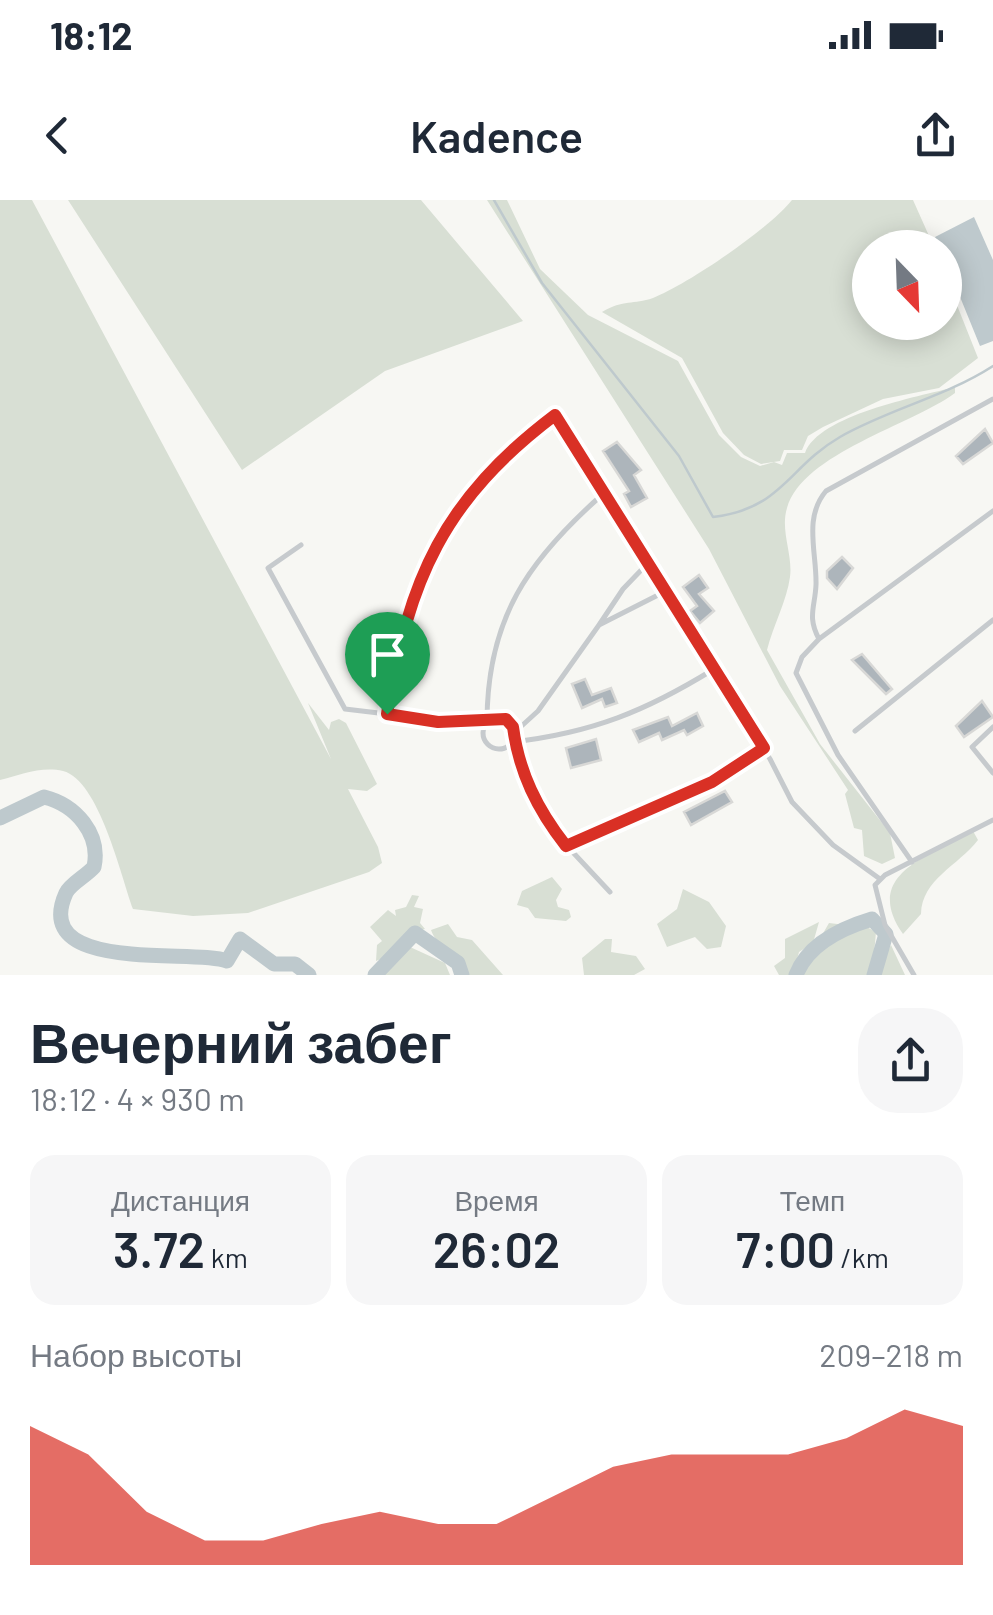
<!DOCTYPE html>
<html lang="ru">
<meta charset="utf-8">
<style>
body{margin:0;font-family:Barlow,sans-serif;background:#f6f6f7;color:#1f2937;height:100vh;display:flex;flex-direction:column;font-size:38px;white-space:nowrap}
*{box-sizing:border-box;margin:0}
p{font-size:32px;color:#747a83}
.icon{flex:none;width:55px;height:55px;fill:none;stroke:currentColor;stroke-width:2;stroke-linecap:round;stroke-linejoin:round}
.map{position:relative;height:775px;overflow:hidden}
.details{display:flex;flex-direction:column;background:#fff;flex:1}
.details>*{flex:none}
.needle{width:65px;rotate:157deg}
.controls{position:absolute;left:852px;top:30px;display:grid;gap:20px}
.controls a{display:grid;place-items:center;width:110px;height:110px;border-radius:50%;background:#fff;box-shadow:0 5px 25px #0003;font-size:50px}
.pin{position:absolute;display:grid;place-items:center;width:85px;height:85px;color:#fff;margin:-102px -42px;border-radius:50% 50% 50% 0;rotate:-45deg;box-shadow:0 0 10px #0007}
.pin .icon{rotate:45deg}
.round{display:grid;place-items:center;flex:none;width:105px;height:105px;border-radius:40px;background:#f6f6f7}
.headline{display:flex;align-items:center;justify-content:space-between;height:170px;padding:0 30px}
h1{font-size:55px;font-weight:600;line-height:75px}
.figures{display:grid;grid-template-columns:repeat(3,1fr);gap:15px;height:170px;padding:10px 30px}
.figures div{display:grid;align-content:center;border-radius:25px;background:#f6f6f7;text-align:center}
.figures b{font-size:50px;font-weight:600}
.figures small{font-size:28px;font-weight:400}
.figures p{font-size:28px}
.chart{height:280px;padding:20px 30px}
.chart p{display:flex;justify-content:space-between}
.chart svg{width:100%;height:180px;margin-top:10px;fill:#d93025;opacity:.7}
.status{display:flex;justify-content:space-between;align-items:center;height:70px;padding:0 50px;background:#fff;direction:ltr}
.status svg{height:28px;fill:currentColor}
header{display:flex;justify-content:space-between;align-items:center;height:130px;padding:0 30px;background:#fff;font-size:45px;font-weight:600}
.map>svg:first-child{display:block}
.green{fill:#d8dfd4}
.water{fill:#bec9cd}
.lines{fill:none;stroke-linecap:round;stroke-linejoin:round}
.stream{stroke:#bec9cd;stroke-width:2.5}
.river{stroke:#bec9cd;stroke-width:15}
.building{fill:#adb5bb;stroke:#d8d8d6;stroke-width:2.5}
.lane{stroke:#c6cacd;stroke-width:5}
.route-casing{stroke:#fff;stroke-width:20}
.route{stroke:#d93025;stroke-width:12}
</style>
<div class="status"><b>18:12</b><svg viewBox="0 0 49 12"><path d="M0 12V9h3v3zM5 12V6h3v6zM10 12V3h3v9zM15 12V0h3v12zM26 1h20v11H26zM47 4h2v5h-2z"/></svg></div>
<header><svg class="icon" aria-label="back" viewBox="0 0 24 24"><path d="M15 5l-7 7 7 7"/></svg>Kadence<svg class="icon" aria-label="share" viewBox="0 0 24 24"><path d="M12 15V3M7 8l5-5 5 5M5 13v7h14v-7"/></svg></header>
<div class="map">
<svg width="993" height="775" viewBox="0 0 993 775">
<rect width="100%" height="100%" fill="#f7f7f3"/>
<path class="green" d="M 0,0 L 32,0 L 331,559 L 308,503 L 329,530 L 331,522 L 339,519 L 346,523 L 377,584 L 367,591 L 348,589 L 378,647 L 382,663 L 369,672 L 248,713 L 193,716 L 133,709 C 121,676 99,580 63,571 C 41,566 20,575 0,580 Z
M 68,0 L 421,0 L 523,121 L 385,171 L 242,270 Z
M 487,0 L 507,0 L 540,69 L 588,115 L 678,161 L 719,235 L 741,257 L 760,266 L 774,262 L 782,265 L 787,253 L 805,253 C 819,215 917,197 955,187 L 955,193 C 912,225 803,253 787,308 C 780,331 793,354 790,377 C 787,400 773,426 767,450 L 820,544 L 890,633 L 895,658 L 882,664 L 864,656 L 862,630 L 854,628 L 845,594 L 848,590 L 780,486 L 709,349 Z
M 792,0 L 913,0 L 934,47 L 870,48 L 870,122 L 945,122 L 945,75 L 978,158 L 939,188 L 883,199 L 823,227 L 808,236 L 802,250 L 784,250 L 780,261 L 761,264 L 744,255 L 723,233 L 682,158 L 602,112 C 624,99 633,105 653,98 C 688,84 769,29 792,0 Z
M 973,631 L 978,640 C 958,666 922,679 921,714 L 903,734 C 861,674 930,656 973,631 Z
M 552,677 L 562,689 L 556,700 L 558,707 L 569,710 L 571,717 L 566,721 L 535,718 L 528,708 L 517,705 L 522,691 Z
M 683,689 L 709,702 L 726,726 L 721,747 L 707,749 L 695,737 L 667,747 L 657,724 L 677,709 Z
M 412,695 L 419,696 L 414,707 L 423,709 L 420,723 L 425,729 L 408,732 L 395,753 L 376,761 L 377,745 L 382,741 L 370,727 L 388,710 L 396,716 L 395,710 L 406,707 Z
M 819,722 L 813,743 L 799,752 L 793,775 L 779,775 L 774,766 L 785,758 L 785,739 Z
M 829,723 L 846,725 L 851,731 L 865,726 L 876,732 L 873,765 L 881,765 L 891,745 L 905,775 L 799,775 Z
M 448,724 L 457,737 L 472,740 L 503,775 L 466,775 C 459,755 437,748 431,730 Z
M 605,739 L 612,739 L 611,752 L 636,756 L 645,769 L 634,775 L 584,775 L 582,758 Z
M 410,747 L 445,763 L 450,775 L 384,775 Z"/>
<path class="water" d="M 974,17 L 993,60 L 993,141 L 980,146 L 945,60 L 945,48 L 940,47 L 935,37 Z"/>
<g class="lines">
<path class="stream" d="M 494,0 L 542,83 L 679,256 L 713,317 C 782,309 788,267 840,237 C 889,209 945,197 993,166"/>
<path class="river" d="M 0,618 L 44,597 C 76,605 101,634 94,667 C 86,676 70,684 66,693 C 29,775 195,748 227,761 L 240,739 L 274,764 L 295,764 L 309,775
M 375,775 L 415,733 L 458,763 L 462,775
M 796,775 C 808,744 842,728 872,719 L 886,734 L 874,775"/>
</g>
<path class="building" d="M 985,229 L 993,243 L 963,264 L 956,256 Z
M 617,242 L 641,270 L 634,275 L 647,298 L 631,307 L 624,294 L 629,291 L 603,251 Z
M 842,357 L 853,368 L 837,389 L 827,378 L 827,371 Z
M 699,375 L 708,388 L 699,394 L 714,411 L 700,423 L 690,411 L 697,406 L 683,387 Z
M 862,454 L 892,489 L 886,494 L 852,460 Z
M 585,479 L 592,495 L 611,488 L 617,503 L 605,507 L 602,499 L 582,508 L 572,484 Z
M 982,501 L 993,517 L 964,537 L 956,526 Z
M 697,513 L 703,526 L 687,535 L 684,530 L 662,540 L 659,533 L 639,542 L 633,530 L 668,517 L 672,526 Z
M 596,539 L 601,560 L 571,568 L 566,548 Z
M 725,591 L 732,602 L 691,625 L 684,612 Z"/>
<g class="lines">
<path class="lane" d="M 301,345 L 268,368 L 345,509 L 387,514 C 408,379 444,299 555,215 L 648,363
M 599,425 L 623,389 L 648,363 L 666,391
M 819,439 C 807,417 815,407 816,385 C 817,353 803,318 826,291 L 993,199
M 714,469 C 646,511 592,533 512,542 L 539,611 L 567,646 L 711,582 L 764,549
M 387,514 L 487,522 C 487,419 528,360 603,294
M483 533a16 16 0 1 1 32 0a16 16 0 1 1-32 0Z
M 993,527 L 972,547 L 993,573
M 855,531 L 993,420
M 515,532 L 538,511 L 599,425 L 666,391 L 770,559 L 792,602 L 833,645 L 880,679
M 567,646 L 610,692
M 912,662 L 838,555 L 796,473 L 802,457 L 819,439 L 993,311
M 914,775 L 885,725 L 875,685 L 885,675 L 993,620"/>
</g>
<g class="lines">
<defs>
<path id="route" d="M 555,215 L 764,548 L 712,582 L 566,646 C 537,609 519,572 513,527 L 506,519 L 438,522 L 387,514 C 408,379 444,299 555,215 Z"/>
</defs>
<use href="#route" class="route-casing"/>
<use href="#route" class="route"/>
</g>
</svg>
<div class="controls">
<a><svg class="needle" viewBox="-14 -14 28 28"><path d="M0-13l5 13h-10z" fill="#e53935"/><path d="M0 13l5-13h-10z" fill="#747a83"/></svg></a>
</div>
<div class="pin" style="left:387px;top:514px;background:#1e9e55"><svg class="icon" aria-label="arrive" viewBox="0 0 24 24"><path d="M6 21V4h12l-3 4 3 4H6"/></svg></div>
</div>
<section class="details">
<div class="headline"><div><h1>Вечерний забег</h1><p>18:12 · 4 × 930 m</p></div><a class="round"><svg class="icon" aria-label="share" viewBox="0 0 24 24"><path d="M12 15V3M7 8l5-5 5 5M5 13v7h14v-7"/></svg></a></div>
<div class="figures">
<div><p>Дистанция</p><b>3.72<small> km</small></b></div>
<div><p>Время</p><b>26:02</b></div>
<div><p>Темп</p><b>7:00<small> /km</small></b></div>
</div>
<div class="chart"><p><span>Набор высоты</span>209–218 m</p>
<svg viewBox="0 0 160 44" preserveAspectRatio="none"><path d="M0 44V10L10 17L20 31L30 38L40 38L50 34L60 31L70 34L80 34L90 27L100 20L110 17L120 17L130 17L140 13L150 6L160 10V44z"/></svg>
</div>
</section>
